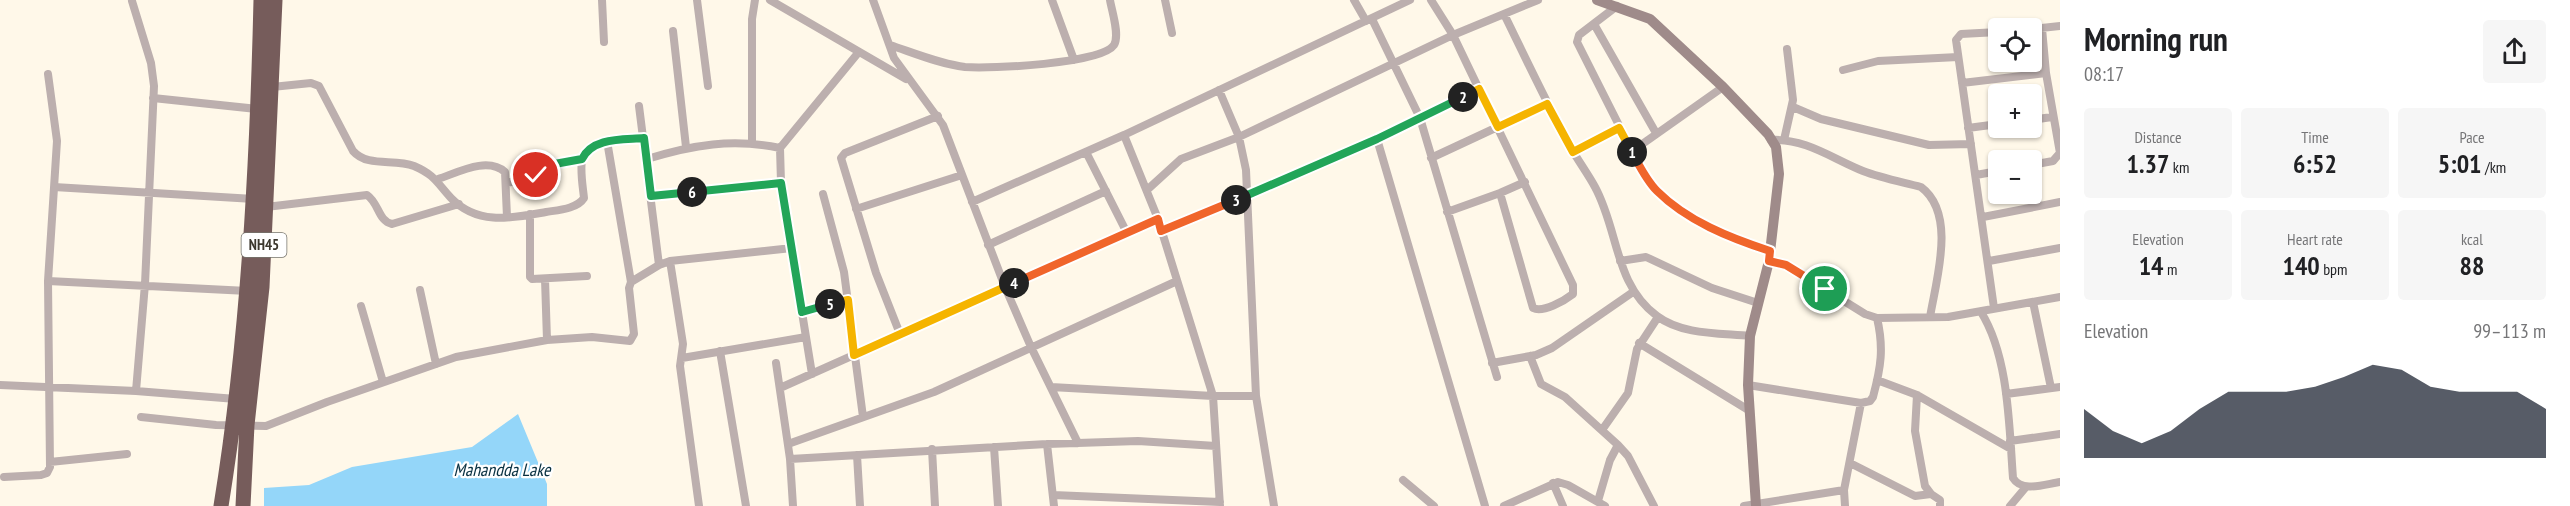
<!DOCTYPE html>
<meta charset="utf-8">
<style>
body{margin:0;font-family:"PT Sans Narrow",sans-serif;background:#f6f6f6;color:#202124;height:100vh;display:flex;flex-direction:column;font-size:22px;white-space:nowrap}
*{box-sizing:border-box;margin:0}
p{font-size:20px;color:#757577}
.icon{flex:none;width:33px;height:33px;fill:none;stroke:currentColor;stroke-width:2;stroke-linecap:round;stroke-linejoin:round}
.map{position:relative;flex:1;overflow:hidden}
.details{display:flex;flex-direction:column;background:#fff;width:510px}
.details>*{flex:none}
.buttons{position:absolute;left:1988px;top:18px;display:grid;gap:12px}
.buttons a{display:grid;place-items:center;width:54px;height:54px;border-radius:6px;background:#fff;box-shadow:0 2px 4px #0004;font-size:30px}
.pin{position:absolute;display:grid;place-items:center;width:51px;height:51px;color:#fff;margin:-26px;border:3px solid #fff;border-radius:50%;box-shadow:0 2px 6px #0007}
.km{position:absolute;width:30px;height:30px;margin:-15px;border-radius:50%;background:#222;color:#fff;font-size:16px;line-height:30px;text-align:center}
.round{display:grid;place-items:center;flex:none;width:63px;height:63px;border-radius:6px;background:#f6f6f6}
.summary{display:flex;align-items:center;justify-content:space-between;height:102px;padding:0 24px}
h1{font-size:33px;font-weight:800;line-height:45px}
.figures{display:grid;grid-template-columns:repeat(3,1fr);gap:9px;height:102px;padding:6px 24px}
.figures div{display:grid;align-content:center;border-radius:6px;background:#f6f6f6;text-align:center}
.figures b{font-size:26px;font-weight:800}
.figures small{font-size:16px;font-weight:400}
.figures p{font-size:16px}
.chart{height:168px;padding:12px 24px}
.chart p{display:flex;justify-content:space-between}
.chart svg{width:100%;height:108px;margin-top:6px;fill:#111827;opacity:.7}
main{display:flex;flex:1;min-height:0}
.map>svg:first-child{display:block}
.water{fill:#94d6f9}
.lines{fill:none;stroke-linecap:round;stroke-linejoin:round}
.street{stroke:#bcafae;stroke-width:8}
.secondary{stroke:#9f8b8a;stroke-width:10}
.highway{stroke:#765c5b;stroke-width:15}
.split-1-casing{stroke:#fff;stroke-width:12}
.split-2-casing{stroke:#fff;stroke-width:12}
.split-3-casing{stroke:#fff;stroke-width:12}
.split-4-casing{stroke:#fff;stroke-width:12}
.split-5-casing{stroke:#fff;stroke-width:12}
.split-6-casing{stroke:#fff;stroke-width:12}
.split-7-casing{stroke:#fff;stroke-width:12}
.split-1{stroke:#f0652b;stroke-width:8}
.split-2{stroke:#f5b400;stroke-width:8}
.split-3{stroke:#22a559;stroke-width:8}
.split-4{stroke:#f0652b;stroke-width:8}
.split-5{stroke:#f5b400;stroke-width:8}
.split-6{stroke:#22a559;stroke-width:8}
.split-7{stroke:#22a559;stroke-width:8}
.labels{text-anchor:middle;stroke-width:4.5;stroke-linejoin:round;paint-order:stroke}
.shield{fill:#fff;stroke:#76746d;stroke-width:1.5}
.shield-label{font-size:15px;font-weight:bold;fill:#3c382e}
.water-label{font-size:18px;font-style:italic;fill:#093142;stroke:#fff}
</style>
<main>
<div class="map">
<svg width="2060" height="506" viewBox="0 0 2060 506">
<rect width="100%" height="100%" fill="#fff8e9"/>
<path class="water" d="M 518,414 L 547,484 L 547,506 L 264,506 L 264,488 L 309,485 L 352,467 L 472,447 Z"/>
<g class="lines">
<path class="street" d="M 602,0 L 604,42
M 697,0 L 708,86
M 770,0 L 906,79
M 873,0 L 894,58 L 943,125 L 1005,287 L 1031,347 L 1078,443
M 1052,0 L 1074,60
M 1165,0 L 1172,33
M 1354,0 L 1366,21
M 1431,0 L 1453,35 L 1573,285 L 1573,294 C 1564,301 1543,313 1533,308 L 1500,193
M 132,1 L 151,63 L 154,86 L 145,284 L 136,391
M 1617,6 L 1579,35 L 1577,42 L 1643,173 C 1674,214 1722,236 1770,251
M 1504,14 C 1526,59 1547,104 1571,148 C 1579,162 1588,174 1595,187 C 1619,231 1614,284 1657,316 C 1682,335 1720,333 1750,336
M 1372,19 L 1420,118 L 1497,377
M 1594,24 L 1656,133
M 2031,29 L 2060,26
M 673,31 L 686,147
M 890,45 C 914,53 940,64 965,67 C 990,69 1101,64 1114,45 C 1120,35 1112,12 1110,0
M 1843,70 L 1878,61 L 1958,57
M 1962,83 L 2046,73
M 272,87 L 311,83 L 319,86 L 353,151 C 368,168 394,158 414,166 C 435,175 437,183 451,198 C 478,226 512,218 546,212 C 558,210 577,209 584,198 C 583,187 579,167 583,156 C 592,137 626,140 644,138
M 1219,90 L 1239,137 L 1246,170 L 1256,396 L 1274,506
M 153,98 L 257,109
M 639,106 L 659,265
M 1793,107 L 1821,119 L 1929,145 L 1971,144
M 2031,120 L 2052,117
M 1968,128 L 1998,124
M 1124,135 L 1158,219 L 1213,396 L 1220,506
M 1377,139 L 1485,506
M 1771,140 C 1805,138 1833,159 1863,171 C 1881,178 1902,182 1921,187 C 1957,214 1936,280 1930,317
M 1784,140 L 1793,100 L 1787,49
M 607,141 L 631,282
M 752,142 L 752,19 L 755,0
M 1086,152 L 1127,233
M 1573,152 L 1619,128
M 1631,152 L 1723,87
M 1431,158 L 1547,104
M 647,159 C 693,145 732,138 780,148
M 2031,165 L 2053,161 L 2060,153 L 2046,73 L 2042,28
M 1976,175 L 1998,171
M 438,179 C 457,173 487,156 505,172 L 507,217
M 506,183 L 532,178 L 549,165 L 582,159
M 54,187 L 254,199
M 1147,190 L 1181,159 L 1239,137 L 1453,35 L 1538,0
M 823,194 L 844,272 L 863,417
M 651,196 L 781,183
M 972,202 L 1124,135 L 1410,0
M 266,207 L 367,195 C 379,203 378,221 392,224 L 459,204
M 856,209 L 962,175
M 1447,212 L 1500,193 L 1525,182
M 530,214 L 530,277 L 532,279 L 587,276
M 1983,217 L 2060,202
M 1161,231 L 1377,139 L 1479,89
M 988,245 L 1106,191
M 670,261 L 683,344 L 680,366 L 699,506
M 1620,261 L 1646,257 L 1712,288 L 1758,303
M 1769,261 L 1786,265 L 1865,314 L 1877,318 L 1948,317 L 2060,297
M 1989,261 L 2060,248
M 545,279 L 547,340
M 48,281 L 248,291
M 420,290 L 436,364
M 2033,302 L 2051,388
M 361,306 L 383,382
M 1994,308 L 1956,40 L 1961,34 L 1998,32
M 802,312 L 848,300
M 1981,312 C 2009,357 2009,426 2013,478 C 2022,493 2045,484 2060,482
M 900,334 L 876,273 L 841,158 L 845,153 L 938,116
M 1639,343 L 1750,411
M 720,351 L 746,506
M 1530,356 L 1541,384 L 1565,397 L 1618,445 L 1628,456 L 1654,506
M 682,358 L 806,337
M 776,363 L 790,459 L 793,506
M 1492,363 L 1536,355 L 1552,348 L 1633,292
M 812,374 L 781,183 L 780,148 L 858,53
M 1877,380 L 1917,395 L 2011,449
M 0,385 L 136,391 L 236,399
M 1748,385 L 1861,403 L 1870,401 L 1873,397 C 1881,367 1884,348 1877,318
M 1051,387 L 1213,396 L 1256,396
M 780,388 L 1158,219
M 2006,394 L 2060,387
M 1917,395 L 1915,431 L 1925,486 L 1931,494 L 1940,500 L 1940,506
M 141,417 L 216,425 L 266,426 L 327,402 L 456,357 L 547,340 L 592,337 L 630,341 L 634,334 L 629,288 L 631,282 L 659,265 L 670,261 L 792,248
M 1602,430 L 1628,393 L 1637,349 L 1658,317
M 2010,441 L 2060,434
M 788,444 L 934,392 L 1177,281
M 1047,444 L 1054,506
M 994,447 L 998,506
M 932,449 L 935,506
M 857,455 L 860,506
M 790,459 L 1047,444 L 1138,441 L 1216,446
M 50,462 L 127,454
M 1850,463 L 1915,496 L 1931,494
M 4,477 L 41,475 L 47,473 L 50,467 L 48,281 L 57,141 L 48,74
M 1403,480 L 1434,506
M 1553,483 L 1563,506
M 1053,495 L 1220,502
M 1598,501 L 1610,460 L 1618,445
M 1504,506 L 1558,482 L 1568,485 L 1605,506
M 1744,506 L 1844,490
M 1845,506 L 1844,490 L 1861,403
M 2010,506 L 2026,487"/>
<path class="secondary" d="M 1597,0 L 1650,19 L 1723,87 L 1768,134 L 1776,147 L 1779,174 L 1769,261 L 1750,336 L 1748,385 L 1756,506"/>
<path class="highway" d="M 221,506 C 248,339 257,169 261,0
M 243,506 L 247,425 L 262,287 L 275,0"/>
</g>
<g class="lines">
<defs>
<path id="split-1" d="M 1632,152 C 1639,165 1646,180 1657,191 C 1687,221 1730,238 1770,251 L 1769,261 L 1786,265 L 1825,289"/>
<path id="split-2" d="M 1463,97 L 1479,89 L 1498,127 L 1547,104 L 1573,152 L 1619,128 L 1632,152"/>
<path id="split-3" d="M 1236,200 L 1377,139 L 1463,97"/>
<path id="split-4" d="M 1014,283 L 1158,219 L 1161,231 L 1236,200"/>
<path id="split-5" d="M 830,304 L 848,300 L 854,355 L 1014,283"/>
<path id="split-6" d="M 692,192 L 781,183 L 802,312 L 830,304"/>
<path id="split-7" d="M 536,175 L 549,165 L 582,159 C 593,137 623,140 644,138 L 651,196 L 692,192"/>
</defs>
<use href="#split-1" class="split-1-casing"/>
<use href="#split-2" class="split-2-casing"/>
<use href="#split-3" class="split-3-casing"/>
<use href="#split-4" class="split-4-casing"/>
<use href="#split-5" class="split-5-casing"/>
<use href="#split-6" class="split-6-casing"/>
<use href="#split-7" class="split-7-casing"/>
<use href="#split-1" class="split-1"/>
<use href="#split-2" class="split-2"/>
<use href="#split-3" class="split-3"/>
<use href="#split-4" class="split-4"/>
<use href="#split-5" class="split-5"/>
<use href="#split-6" class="split-6"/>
<use href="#split-7" class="split-7"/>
</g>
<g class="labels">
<rect class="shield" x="241.5" y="233" width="45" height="24" rx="4.5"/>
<g class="shield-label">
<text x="264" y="250">NH45</text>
</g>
<g class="water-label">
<text x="502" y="476">Mahandda Lake</text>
</g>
</g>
</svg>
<div class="buttons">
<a><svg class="icon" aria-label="locate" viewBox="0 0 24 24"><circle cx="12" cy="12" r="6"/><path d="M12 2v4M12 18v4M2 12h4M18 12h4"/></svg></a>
<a>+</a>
<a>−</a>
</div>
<div class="pin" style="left:1825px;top:289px;background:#1e9e55"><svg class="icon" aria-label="arrive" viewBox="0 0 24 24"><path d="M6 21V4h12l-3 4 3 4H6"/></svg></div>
<div class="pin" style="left:536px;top:175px;background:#d93025"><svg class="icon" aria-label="check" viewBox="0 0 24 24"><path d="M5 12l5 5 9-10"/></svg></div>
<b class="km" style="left:1632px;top:152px">1</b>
<b class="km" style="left:1463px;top:97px">2</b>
<b class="km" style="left:1236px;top:200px">3</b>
<b class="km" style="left:1014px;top:283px">4</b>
<b class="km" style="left:830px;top:304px">5</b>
<b class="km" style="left:692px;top:192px">6</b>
</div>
<section class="details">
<div class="summary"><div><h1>Morning run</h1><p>08:17</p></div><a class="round"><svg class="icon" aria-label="share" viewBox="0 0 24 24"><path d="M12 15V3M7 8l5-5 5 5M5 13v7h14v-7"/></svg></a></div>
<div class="figures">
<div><p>Distance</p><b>1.37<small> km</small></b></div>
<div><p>Time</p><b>6:52</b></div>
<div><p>Pace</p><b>5:01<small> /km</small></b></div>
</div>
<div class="figures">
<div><p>Elevation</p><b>14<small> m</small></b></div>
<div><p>Heart rate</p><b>140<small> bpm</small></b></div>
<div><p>kcal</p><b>88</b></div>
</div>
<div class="chart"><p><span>Elevation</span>99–113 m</p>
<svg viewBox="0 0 160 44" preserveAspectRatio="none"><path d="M0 44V24L10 33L20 38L30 33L40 24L50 17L60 17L70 17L80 15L90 11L100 6L110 8L120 15L130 17L140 17L150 17L160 24V44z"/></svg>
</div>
</section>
</main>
